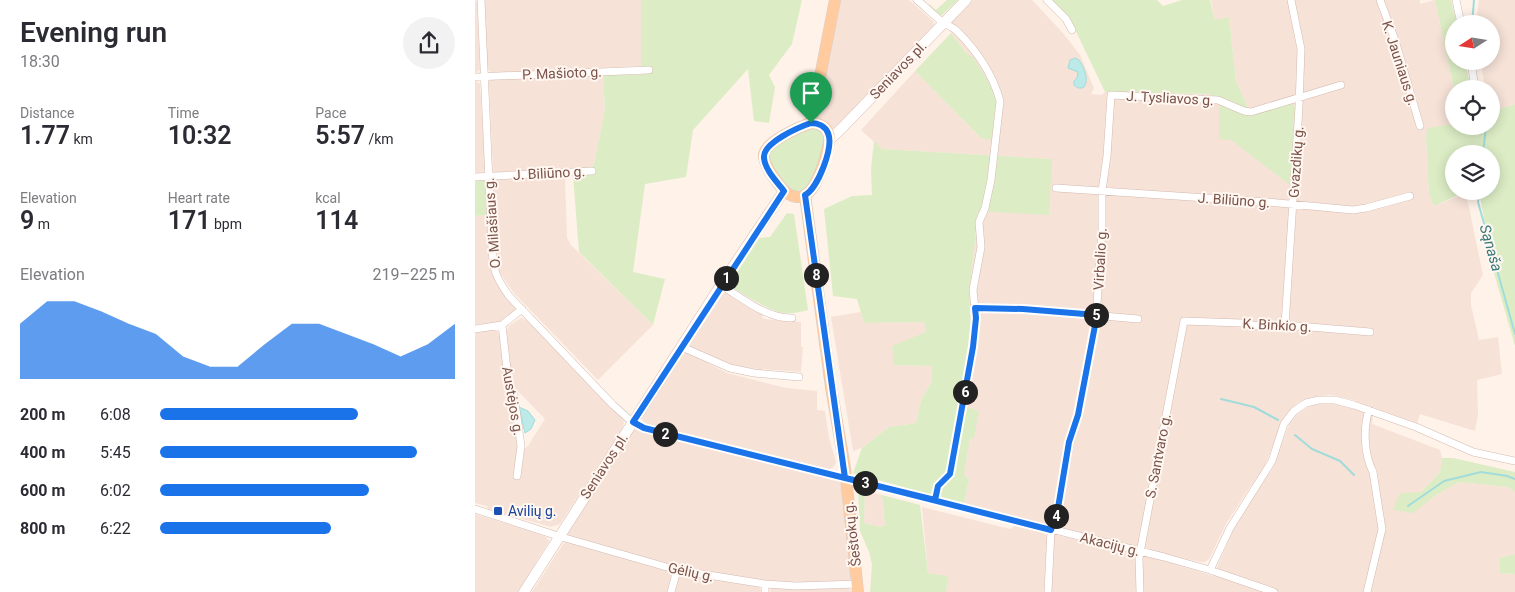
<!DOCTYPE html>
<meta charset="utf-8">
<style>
body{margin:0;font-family:Roboto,sans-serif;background:#f2f2f3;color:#2b2b33;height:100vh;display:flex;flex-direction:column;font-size:19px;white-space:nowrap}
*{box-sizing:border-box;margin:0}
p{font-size:16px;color:#7c7c81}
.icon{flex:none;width:28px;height:28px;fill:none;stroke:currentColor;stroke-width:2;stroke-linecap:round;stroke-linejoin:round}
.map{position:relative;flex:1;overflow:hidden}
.panel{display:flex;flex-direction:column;background:#fff;width:475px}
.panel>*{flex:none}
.needle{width:32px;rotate:258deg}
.fabs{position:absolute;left:970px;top:15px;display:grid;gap:10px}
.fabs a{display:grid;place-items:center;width:55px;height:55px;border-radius:50%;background:#fff;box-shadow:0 2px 12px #0003;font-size:25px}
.pin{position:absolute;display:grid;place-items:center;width:42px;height:42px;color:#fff;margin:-51px -21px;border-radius:50% 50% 50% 0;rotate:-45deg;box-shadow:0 0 5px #0007}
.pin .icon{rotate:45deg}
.km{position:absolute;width:25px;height:25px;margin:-12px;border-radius:50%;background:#222;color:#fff;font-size:14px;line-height:25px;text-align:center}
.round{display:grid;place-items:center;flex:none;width:52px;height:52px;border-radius:26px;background:#f2f2f3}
.head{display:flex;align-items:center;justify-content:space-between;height:85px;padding:0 20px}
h1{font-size:28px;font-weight:600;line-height:38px}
.stats{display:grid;grid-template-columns:repeat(3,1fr);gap:8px;height:85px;padding:5px 20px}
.stats div{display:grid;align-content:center}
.stats b{font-size:25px;font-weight:600}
.stats small{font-size:14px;font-weight:400}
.stats p{font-size:14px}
.chart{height:140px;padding:10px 20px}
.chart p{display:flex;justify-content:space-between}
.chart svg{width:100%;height:90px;margin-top:5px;fill:#1a73e8;opacity:.7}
ul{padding:0 20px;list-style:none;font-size:16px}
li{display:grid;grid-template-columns:80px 60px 1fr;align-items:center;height:38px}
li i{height:12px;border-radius:6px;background:#1a73e8}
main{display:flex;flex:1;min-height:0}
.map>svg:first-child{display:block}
.residential{fill:#f6e2d7}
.green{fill:#dcedc5}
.water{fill:#bbeae8;stroke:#a1dcdb}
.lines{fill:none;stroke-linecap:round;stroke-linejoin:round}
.stream{stroke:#a1dcdb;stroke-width:2}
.street-casing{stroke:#d4bab0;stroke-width:8}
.secondary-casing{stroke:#d9baaf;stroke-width:11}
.primary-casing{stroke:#dacfcc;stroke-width:12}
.street{stroke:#fff;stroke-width:7}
.secondary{stroke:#fff;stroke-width:10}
.primary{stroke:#ffcb9f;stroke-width:11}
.route-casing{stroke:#fff;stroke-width:10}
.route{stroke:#1a73e8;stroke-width:6}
.transit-dot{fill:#1a4fb4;stroke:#fff7f1;stroke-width:2}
.labels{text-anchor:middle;stroke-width:4;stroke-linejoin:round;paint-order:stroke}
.street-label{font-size:14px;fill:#7b534a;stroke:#fff7f1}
.transit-label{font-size:14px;fill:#164399;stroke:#fff7f1;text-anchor:start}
.water-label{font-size:15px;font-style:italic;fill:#397979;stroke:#fff7f1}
</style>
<main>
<section class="panel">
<div class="head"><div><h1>Evening run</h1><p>18:30</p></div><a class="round"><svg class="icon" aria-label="share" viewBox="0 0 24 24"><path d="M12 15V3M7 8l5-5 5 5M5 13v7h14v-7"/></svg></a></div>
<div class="stats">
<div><p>Distance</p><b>1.77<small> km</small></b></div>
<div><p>Time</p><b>10:32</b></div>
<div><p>Pace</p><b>5:57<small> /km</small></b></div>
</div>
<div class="stats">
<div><p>Elevation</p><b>9<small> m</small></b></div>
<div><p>Heart rate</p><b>171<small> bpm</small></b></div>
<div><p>kcal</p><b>114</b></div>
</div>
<div class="chart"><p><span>Elevation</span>219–225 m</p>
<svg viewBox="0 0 160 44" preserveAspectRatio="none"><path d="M0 44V17L10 6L20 6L30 11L40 17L50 22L60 33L70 38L80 38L90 27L100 17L110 17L120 22L130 27L140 33L150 27L160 17V44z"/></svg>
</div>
<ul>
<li><b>200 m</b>6:08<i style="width:67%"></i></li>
<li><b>400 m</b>5:45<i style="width:87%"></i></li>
<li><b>600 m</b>6:02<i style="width:71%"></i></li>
<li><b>800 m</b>6:22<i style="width:58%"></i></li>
</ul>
</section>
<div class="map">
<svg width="1040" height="592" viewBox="0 0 1040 592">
<rect width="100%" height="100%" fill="#fef2e9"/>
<path class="residential" d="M 0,0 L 2,1 L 5,70 L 0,73 Z
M 8,0 L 166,0 L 166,66 L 17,73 L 13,69 L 11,65 Z
M 363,0 L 434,0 L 458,21 L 459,25 L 364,124 L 359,128 L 355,128 L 344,119 L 344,114 L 349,79 Z
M 498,0 L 557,0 L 588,33 L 605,55 L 619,88 L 616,94 L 627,95 L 630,92 L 734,94 L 745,98 L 745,110 L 776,114 L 761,81 L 754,17 L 740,21 L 736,0 L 945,0 L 945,4 L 960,0 L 979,90 L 979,124 L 953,129 L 951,136 L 954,194 L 959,206 L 991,193 L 1008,275 L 996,293 L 996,305 L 1004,340 L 1023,337 L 1027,374 L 1002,380 L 1003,415 L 1000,431 L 945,414 L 942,423 L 878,400 L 856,395 L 837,397 L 822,403 L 809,418 L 788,470 L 775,487 L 752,522 L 734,559 L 730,562 L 725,562 L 654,546 L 489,504 L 494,479 L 489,474 L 495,439 L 504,411 L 484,405 L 496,326 L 494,296 L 503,210 L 577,159 L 407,149 L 386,130 L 440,71 L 506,138 L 492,54 L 472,27 Z
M 1004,0 L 1040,0 L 1040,104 L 1025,109 L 1016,106 L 1016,89 L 1010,89 L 1006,61 L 1016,61 L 1016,24 L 1001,24 Z
M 128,74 L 130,110 L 119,165 L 109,170 L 18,173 L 14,82 L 15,80 Z
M 0,80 L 5,84 L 10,168 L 8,172 L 0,174 Z
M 87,175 L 90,179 L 92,238 L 96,245 L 178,325 L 123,380 L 38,292 L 24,271 L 22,261 L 18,182 L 22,180 Z
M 12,215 L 14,262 L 19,276 L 42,309 L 30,320 L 25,322 L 0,325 L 0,216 Z
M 247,293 L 251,293 L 276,307 L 287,314 L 287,317 L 289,319 L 326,322 L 326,347 L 328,347 L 326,372 L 260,367 L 215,347 L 215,341 L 245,294 Z
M 386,312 L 389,323 L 449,322 L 451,332 L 419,365 L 456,366 L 457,381 L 446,400 L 441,423 L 414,427 L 387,448 L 378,451 L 356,317 Z
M 46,318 L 51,320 L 81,349 L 148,418 L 149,423 L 147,429 L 138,443 L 85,524 L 76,527 L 13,509 L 12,506 L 0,503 L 0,331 L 17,328 L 21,329 L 25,335 L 30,386 L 37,399 L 47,451 L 53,446 L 70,419 L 36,384 L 31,332 L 34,326 Z
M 212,352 L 252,373 L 311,388 L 342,391 L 342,410 L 350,411 L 354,438 L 361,462 L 359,466 L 356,469 L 350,471 L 172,426 L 168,423 L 167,415 L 206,355 Z
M 847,403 L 858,403 L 869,405 L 898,416 L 897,424 L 965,450 L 967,458 L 965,472 L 946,492 L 961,495 L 984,482 L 1033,487 L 1040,492 L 1040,554 L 1025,558 L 1025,573 L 1040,574 L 1040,592 L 576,592 L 578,536 L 581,535 L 680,558 L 738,576 L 763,520 L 798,468 L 815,422 L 825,412 L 836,406 Z
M 162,429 L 363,479 L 366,482 L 377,576 L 375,580 L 371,583 L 283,581 L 199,566 L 92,535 L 90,533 L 158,430 Z
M 390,491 L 407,495 L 410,525 L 406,527 L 389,523 Z
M 447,507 L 535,529 L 541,525 L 569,532 L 572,538 L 569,592 L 471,592 L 473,576 L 453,573 Z
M 0,514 L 52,530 L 71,537 L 74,541 L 43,592 L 0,592 Z
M 92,541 L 197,572 L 193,592 L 57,592 L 88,544 Z
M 205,572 L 243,580 L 284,586 L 287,592 L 199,592 Z
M 298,588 L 373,588 L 378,592 L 295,592 L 296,589 Z"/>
<path class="green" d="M 166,0 L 327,0 L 317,44 L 294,75 L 300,87 L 294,123 L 279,121 L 273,69 L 218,130 L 211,177 L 170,184 L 158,272 L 190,279 L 178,325 L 104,252 L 98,175 L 119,165 L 130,110 L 128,74 L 166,75 Z
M 472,0 L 483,0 L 466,16 L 454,7 L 454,4 L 461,10 Z
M 577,0 L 682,0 L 688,6 L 707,0 L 735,0 L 740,20 L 754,17 L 761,81 L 776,114 L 815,104 L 818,104 L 820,108 L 815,185 L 756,140 L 744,139 L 744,98 L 734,94 L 630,92 L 595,19 Z
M 960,0 L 976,0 L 982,24 L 979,24 L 979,61 L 990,61 L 996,89 L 979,89 L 979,90 Z
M 476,33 L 492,54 L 498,57 L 520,92 L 523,105 L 519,140 L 506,138 L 440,71 Z
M 1040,104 L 1040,346 L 1019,273 L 1004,191 L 1016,191 L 1016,154 L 979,154 L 979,191 L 992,191 L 959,206 L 954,194 L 951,136 L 953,128 L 979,124 L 979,126 L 1016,126 L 1016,106 L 1025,109 Z
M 336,127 L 346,131 L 350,141 L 338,184 L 324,192 L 314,190 L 296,163 L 294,157 L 298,147 Z
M 399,141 L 407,149 L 577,159 L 574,215 L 503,211 L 494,296 L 496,326 L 484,405 L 504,411 L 499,438 L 495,439 L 489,474 L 494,479 L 489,504 L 378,473 L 387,448 L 414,427 L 441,423 L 446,400 L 457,381 L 456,366 L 419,365 L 417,346 L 451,332 L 449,322 L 389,323 L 382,299 L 358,296 L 349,209 L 377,196 L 397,195 L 396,169 Z
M 0,179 L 7,179 L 10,181 L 12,215 L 0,216 Z
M 312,213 L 319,214 L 333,310 C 325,312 317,314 309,313 C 295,312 267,293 253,285 L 284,238 L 295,237 Z
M 967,458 L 978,458 L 1040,472 L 1040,492 L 1033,487 L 984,482 L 961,495 L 938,513 L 919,510 L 920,503 L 926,493 L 946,492 L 965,472 Z
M 383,490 L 390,491 L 389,523 L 406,527 L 410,525 L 407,495 L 445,505 L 453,573 L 473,576 L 471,592 L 395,592 L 397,565 L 394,552 L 385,531 Z
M 1040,554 L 1040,574 L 1025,573 L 1025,558 Z"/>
<path class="water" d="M 600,58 L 604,60 C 609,67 615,81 608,88 L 603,88 L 599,85 L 599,81 L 602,78 L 603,72 L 593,68 L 595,60 Z
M 44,407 L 53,411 L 60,420 L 56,429 L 50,433 Z"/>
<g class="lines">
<path class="stream" d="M 997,24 L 999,0
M 1008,154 L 1011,126
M 1004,191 L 1003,202 L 1040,334
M 746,399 L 779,407 L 803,420
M 820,435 L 837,449 L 865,461 L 879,475
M 933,506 L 969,481 L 1006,472 L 1032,476 L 1040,479"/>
<defs>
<path id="street" d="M 6,0 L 17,249 C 18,271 22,279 34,296 L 138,405 L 157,422 L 169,428 L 689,557 L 735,570 L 799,592
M 442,0 C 451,7 460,17 469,23 C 474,26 478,27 482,31 C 501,50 518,75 525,101 L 516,180 L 510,208 L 504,222 L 506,247 L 498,290 L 501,318 L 498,347 L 475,474 L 463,486 L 460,500
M 572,0 L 591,19 L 597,30
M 905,0 L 920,40 L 945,126
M 981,0 L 986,24
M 996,61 L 1000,89
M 0,77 L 174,70
M 0,177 L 117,171
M 581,188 L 792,202 L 878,210 L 891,208 L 935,196
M 246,285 C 267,298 292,319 317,318
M 500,308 L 548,309 L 663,319
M 27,325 L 34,387 L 39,395 L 46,446 L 42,476
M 810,325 L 824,107 L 826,49 L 816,0
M 0,329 L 27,325 L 47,309
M 207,347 L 255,368 L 279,373 L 324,377
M 0,509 L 83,536 L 202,570 L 290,584 L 321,586 L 383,584
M 735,570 L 755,528 L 797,461 L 809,424 L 819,411 L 831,403 L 844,400 L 860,400 L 879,405 L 941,427 L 998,452 L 1040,461
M 196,592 L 202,570
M 290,592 L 290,584
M 573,592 L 576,530 L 583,508 L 595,442 L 603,415 L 621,319 L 627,230 L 627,191 L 632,156 L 636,95 L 743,100 L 769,111 L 776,112 L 866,85
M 665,592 L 664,558 L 709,321 L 766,323 L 790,327 L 810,325 L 895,332
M 892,592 L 907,529 L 898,472 C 889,455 888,428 894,410"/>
<path id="secondary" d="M 354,140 L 365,130 L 491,0
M 49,592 L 251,277 L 309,191"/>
<path id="primary" d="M 336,123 C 344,123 352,127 354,135 C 355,144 351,154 349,162 C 344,177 334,208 312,193 C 305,188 300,179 295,172 C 292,166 288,160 289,154 C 292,141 324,127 336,123 Z
M 336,123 L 360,0
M 330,195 L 356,387 L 370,468 L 383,592"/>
</defs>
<use href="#street" class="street-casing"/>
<use href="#secondary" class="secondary-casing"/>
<use href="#primary" class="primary-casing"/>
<use href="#street" class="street"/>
<use href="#secondary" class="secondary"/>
<use href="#primary" class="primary"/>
</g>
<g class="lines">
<defs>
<path id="route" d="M 336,123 C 324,127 287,143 289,158 C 290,170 302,182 309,191 L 158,422 L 169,428 L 370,478 L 379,480 L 576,530 L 583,508 L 594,442 L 603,415 L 622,315 L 548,309 L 500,308 L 501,318 L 498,347 L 475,474 L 463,486 L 460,500 L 370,478 L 330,195 C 343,188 359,147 353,133 C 350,126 343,123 336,123"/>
</defs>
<use href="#route" class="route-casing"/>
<use href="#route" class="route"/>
</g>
<rect class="transit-dot" x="18" y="506" width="10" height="10" rx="2.5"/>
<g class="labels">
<g class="street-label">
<text transform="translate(925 63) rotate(72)" y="5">K. Jauniaus g.</text>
<text transform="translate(423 70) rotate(-46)" y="5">Seniavos pl.</text>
<text transform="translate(87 73) rotate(-2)" y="5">P. Mašioto g.</text>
<text transform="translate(695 98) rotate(3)" y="5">J. Tysliavos g.</text>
<text transform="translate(821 162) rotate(-86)" y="5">Gvazdikų g.</text>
<text transform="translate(74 173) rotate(-3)" y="5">J. Biliūno g.</text>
<text transform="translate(759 200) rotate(4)" y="5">J. Biliūno g.</text>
<text transform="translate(17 223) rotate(-94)" y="5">O. Milašiaus g.</text>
<text transform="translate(625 259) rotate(-87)" y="5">Virbalio g.</text>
<text transform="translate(802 325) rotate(3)" y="5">K. Binkio g.</text>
<text transform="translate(38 401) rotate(80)" y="5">Austėjos g.</text>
<text transform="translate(683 456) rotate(-79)" y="5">S. Santvaro g.</text>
<text transform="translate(129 466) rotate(-57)" y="5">Seniavos pl.</text>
<text transform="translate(377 534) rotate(-97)" y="5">Šeštokų g.</text>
<text transform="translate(635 544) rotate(14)" y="5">Akacijų g.</text>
<text transform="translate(216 572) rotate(12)" y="5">Gėlių g.</text>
</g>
<g class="transit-label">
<text x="33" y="516">Avilių g.</text>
</g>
<g class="water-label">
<text transform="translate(1016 248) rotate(74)" y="5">Sąnaša</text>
</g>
</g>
</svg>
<div class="fabs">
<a><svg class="needle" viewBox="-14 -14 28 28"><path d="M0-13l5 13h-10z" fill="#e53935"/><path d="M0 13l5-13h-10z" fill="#7c7c81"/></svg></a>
<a><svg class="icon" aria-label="locate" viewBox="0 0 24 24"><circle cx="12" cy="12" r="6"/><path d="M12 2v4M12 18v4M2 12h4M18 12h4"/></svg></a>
<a><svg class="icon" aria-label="layers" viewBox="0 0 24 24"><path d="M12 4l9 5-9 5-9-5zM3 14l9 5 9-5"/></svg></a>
</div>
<div class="pin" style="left:336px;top:123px;background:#1e9e55"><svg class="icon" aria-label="arrive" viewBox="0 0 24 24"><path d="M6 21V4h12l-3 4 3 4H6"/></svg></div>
<b class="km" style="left:251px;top:278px">1</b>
<b class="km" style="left:190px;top:434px">2</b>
<b class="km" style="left:390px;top:483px">3</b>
<b class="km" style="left:581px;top:516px">4</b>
<b class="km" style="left:621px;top:315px">5</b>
<b class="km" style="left:490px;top:392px">6</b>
<b class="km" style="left:341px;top:275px">8</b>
</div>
</main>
